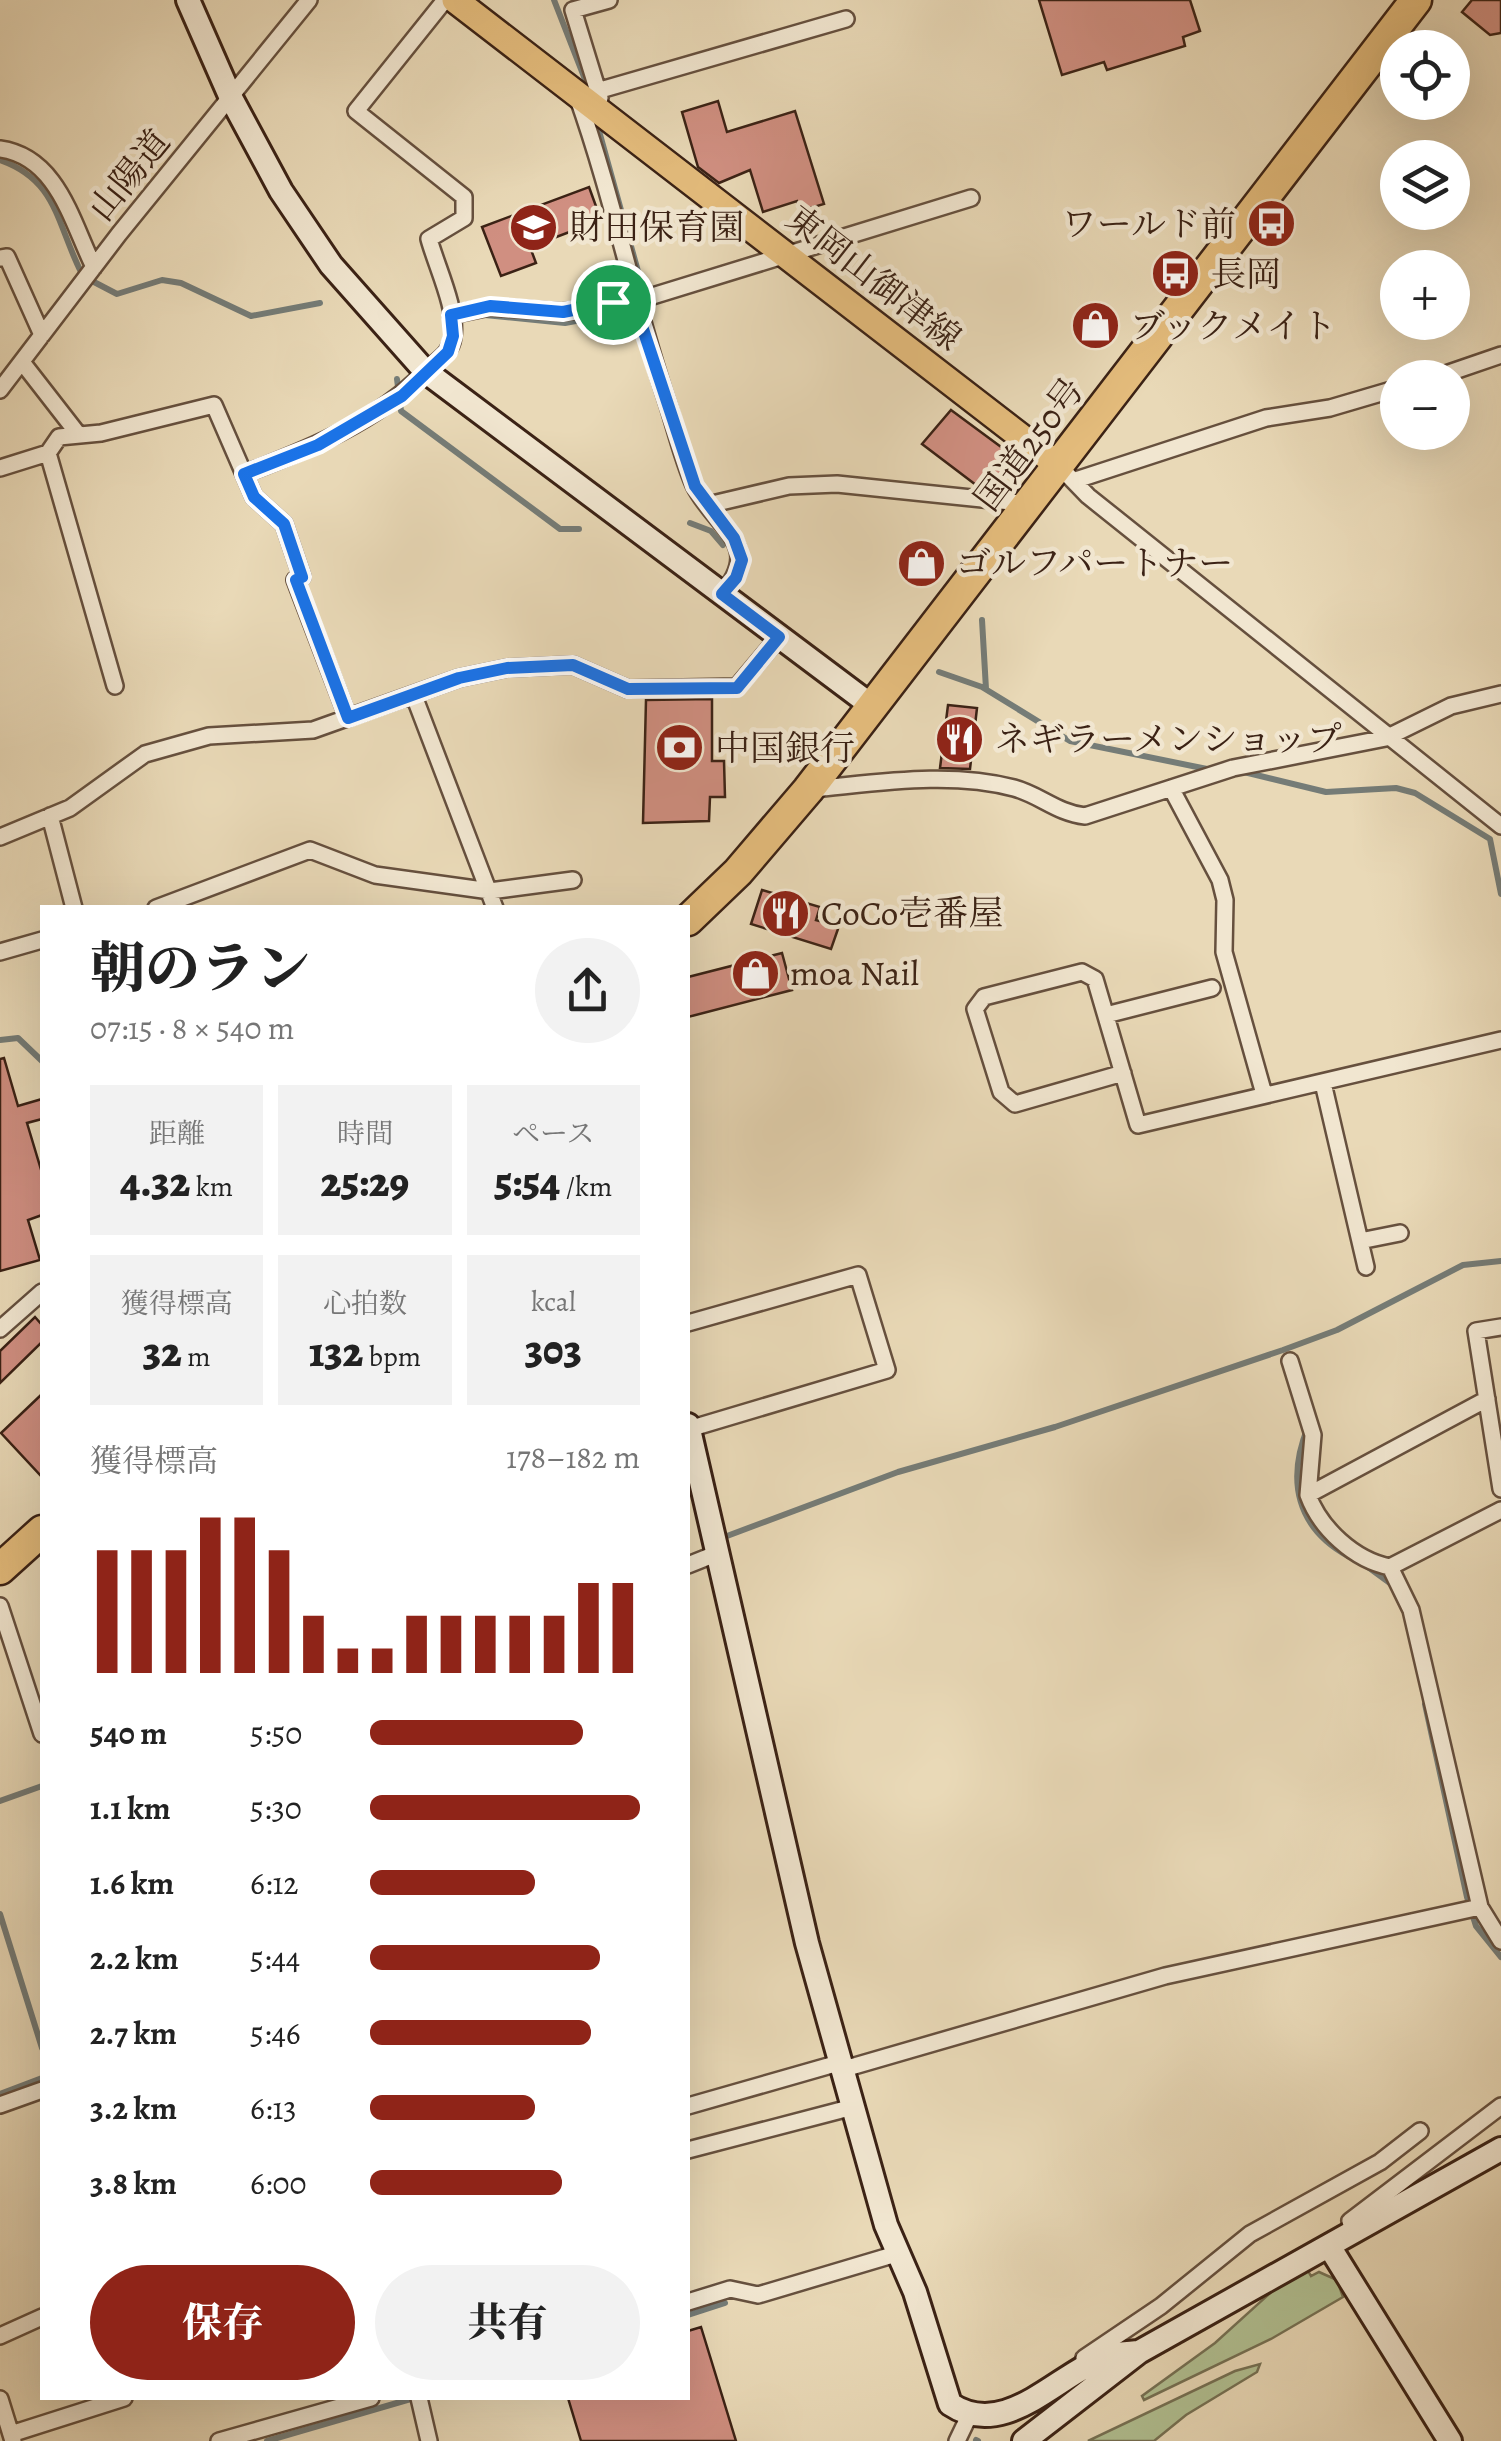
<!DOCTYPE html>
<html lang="ja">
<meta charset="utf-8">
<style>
body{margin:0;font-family:Alegreya,"Noto Serif JP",serif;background:#f2f2f2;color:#222;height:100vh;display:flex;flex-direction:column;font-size:38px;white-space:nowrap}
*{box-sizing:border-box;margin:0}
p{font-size:32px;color:#767676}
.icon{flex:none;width:55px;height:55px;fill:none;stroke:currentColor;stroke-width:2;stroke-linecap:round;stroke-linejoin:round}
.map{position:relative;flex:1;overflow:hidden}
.side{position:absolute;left:40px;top:905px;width:650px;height:1495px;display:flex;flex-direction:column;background:#fff;border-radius:0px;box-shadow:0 10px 40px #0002}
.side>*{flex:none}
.controls{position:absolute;left:1380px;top:30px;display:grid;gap:20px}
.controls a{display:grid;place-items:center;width:90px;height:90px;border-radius:50%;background:#fff;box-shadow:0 10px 40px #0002;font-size:50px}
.pin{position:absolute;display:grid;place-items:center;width:85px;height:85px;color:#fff;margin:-42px;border:5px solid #fff;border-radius:50%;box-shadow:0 2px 10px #0007}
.round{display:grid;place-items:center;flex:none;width:105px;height:105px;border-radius:52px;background:#f2f2f2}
.overview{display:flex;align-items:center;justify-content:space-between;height:170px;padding:0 50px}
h1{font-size:55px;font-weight:800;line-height:75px}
.stats{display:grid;grid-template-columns:repeat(3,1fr);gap:15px;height:170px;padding:10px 50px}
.stats div{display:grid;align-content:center;border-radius:0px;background:#f2f2f2;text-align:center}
.stats b{font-size:42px;font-weight:800}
.stats small{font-size:28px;font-weight:400}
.stats p{font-size:28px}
.chart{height:280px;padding:20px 50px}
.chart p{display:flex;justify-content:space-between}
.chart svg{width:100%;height:180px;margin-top:10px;stroke:#8f2418;stroke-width:6}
.button{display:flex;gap:20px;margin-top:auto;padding:20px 50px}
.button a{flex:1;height:115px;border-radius:60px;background:#8f2418;color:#fff;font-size:40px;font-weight:800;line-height:115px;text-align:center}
.button a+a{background:#f2f2f2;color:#222}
ul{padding:0 50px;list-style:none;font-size:32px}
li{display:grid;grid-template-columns:160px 120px 1fr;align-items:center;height:75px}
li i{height:25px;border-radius:12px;background:#8f2418}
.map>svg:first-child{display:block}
.green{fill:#b1c092;stroke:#767154;stroke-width:2.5}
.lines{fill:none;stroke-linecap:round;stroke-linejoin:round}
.stream{stroke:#757c77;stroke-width:6}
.building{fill:#d08f81;stroke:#3b2215;stroke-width:2.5}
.street-casing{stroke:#66503e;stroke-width:20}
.secondary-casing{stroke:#3b2215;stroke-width:28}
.primary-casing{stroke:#3b2215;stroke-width:30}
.highway-casing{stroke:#3b2215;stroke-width:35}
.street{stroke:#f1e6d0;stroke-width:15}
.secondary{stroke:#f1e6d0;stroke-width:22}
.primary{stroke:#e4bc7c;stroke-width:25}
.highway{stroke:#e4bc7c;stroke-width:30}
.route-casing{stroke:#fff;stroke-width:20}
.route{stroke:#1a73e8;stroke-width:12}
.labels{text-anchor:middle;stroke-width:9;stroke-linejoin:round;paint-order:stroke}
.street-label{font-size:35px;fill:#3b2215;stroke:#f1e6d0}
.poi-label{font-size:35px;fill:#3b2215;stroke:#f1e6d0;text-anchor:start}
</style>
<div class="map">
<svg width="1501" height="2441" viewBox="0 0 1501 2441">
<rect width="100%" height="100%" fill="#e9d9b7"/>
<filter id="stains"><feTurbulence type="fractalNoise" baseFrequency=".002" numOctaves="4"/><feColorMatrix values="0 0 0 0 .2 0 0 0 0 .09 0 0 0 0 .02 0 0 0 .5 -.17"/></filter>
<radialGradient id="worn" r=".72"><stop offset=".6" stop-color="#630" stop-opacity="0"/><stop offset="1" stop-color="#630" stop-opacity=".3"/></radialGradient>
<path class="green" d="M 1307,2269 L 1311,2276 L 1319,2272 L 1337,2280 L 1343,2297 L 1271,2339 L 1144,2400 L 1142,2396 L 1215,2343 L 1278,2286 Z
M 1260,2364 L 1257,2372 L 1186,2415 L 1154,2441 L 1088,2441 L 1235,2371 Z"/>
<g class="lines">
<path class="stream" d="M 554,0 L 586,82
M 596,120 L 644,293
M 0,160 C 57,180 56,222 81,272
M 94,282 L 117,294 L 162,280 L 181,283 L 251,316 L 320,303
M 485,315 L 565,323 L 623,312
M 397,379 L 401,411 L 560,529 L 579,529
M 690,523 L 711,531 L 723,545
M 982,620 L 986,689
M 939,672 L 982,687 L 1070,741 L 1212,770
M 1244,772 L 1326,792 L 1396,788 L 1415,793 L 1490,839 L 1501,894
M 0,1040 L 18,1038 L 42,1061
M 1308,1427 C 1286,1481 1297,1528 1348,1556
M 727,1536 L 898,1472 L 1055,1427 L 1283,1350 L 1337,1330 L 1463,1265 L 1501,1261
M 1368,1567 L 1394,1586
M 1425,1704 L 1467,1897 L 1476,1926 L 1501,1957
M 0,1801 L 42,1786
M 0,1914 L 42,2048
M 0,2094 L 42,2078
M 688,2315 L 725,2303
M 976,2440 L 978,2441
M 267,2441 L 414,2398"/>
</g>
<path class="building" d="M 1039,0 L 1190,0 L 1200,31 L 1183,37 L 1185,46 L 1107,70 L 1104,62 L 1062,75 Z
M 1472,0 L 1501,0 L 1501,33 L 1490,35 L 1462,12 Z
M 718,101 L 727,132 L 795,111 L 824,204 L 800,211 L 797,201 L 763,212 L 750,170 L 719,183 L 698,167 L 682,112 Z
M 589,187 L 601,220 L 530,247 L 536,263 L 501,276 L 482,227 Z
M 951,410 L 1016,458 L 991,489 L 980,488 L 922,444 Z
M 712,699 L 712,761 L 724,761 L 725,797 L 710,797 L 709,821 L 643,823 L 646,700 Z
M 948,705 L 977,708 L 970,769 L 940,768 Z
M 762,890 L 820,907 L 816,920 L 839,926 L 831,949 L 751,924 Z
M 782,953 L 792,990 L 688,1017 L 688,977 Z
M 4,1058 L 18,1106 L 42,1099 L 42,1119 L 27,1123 L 42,1173 L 42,1215 L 28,1220 L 40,1260 L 0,1271 L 0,1059 Z
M 35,1317 L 42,1325 L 42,1342 L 0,1383 L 0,1351 Z
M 42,1394 L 42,1477 L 1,1433 Z
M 701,2327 L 736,2441 L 581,2441 L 568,2398 L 688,2398 L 688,2331 Z"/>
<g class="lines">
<defs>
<path id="street" d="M 597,91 L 846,19
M 577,96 C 613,197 634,303 668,405 C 676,431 683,460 694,485 C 715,528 765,544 722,594
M 600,98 L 573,10 L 609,0
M 0,149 C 58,157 72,223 94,267
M 0,258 L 7,257 L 42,335
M 451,315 L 490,307 L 563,312 L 633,302 L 971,198
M 22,362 L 78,434
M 1434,378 L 1501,355
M 0,390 L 119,234 L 309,0
M 48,453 L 115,686
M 1059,466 L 1088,496 L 1501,826
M 0,468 L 48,453 L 59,437 L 101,433 L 214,405 L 254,497 L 284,524 L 302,577 L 295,580 L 348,718
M 244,474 C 309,449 376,422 425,372 C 436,361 451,354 453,337 C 457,308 437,268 429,239 L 464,218 L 464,197 L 356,111 L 445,0
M 1076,480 L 1266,418 L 1330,408 L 1398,388
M 708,505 L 789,486 L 837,484 L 1030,504
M 414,696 L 495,908
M 1171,788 L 1220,880 L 1225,900 L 1224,952 L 1264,1094
M 812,789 C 878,783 949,771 1014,788 C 1040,795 1057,813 1085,816 L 1233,768 L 1386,738 L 1451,706 L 1501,694
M 50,816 L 74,908
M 0,837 L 70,808 L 145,754 L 209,736 L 313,730 L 459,678 L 507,668 L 573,665 L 628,689 L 737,687 L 779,637
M 156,908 L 310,850 L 375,875 L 490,891 L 573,880
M 0,952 L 42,940
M 1106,1015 L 1212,988
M 1123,1073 L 1015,1104 L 1001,1092 L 975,1009 L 984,997 L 1082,972 L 1095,979 L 1138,1125 L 1501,1040
M 1323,1083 L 1366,1267
M 1360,1241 L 1400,1233
M 688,1323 L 858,1275 L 887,1370 L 689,1429
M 1501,1327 L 1476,1331 L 1501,1489
M 0,1329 L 42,1292
M 1290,1361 L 1313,1435 L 1308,1495
M 688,1565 L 718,1553
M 1390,1567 L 1501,1510
M 0,1606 L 42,1734
M 1480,1907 L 1411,1610 L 1390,1567 C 1354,1560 1320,1528 1308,1495 L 1487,1399
M 844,2069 L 1165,1976 L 1480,1907 L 1501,1941
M 0,2105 L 42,2090
M 688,2106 L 842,2062
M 688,2150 L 853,2107
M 1354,2233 L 1350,2221 L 1501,2106
M 688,2302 L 730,2289 L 758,2295 L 896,2254
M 0,2336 L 42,2317
M 1084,2358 L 1161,2306 L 1250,2234 L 1380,2162 L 1420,2131
M 419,2398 L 429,2441
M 0,2399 L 13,2441
M 11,2434 L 124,2398
M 219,2441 L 371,2398
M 957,2441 L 969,2416"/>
<path id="secondary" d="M 188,0 L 231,98 L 281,191 L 331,265 L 425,371 L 872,706
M 688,1425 L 807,1943 L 886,2225 L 915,2292 L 950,2404 C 1005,2441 1056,2375 1107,2356 C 1116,2353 1129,2353 1139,2352
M 1329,2246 L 1450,2441
M 1024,2441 L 1139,2352 L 1501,2149"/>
<path id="primary" d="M 455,0 L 1059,466"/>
<path id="highway" d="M 688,920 L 738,872 L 808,790 L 1416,0
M 0,1569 L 42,1531"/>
</defs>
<use href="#street" class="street-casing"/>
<use href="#secondary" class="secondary-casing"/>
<use href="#primary" class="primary-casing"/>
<use href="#highway" class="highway-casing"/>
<use href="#street" class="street"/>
<use href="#secondary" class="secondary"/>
<use href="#primary" class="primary"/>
<use href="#highway" class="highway"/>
</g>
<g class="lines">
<defs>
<path id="route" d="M 613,302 L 634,302 L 695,486 L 734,538 L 742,560 L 736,578 L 722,594 L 779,637 L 737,688 L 628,689 L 573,665 L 507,668 L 459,678 L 348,718 L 296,580 L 302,577 L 284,524 L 254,497 L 244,474 L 318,445 L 402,396 L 448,352 L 453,336 L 451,315 L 490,306 L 563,312 Z"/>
</defs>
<use href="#route" class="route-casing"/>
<use href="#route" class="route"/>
</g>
<defs>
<symbol id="bus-disc" viewBox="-11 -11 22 22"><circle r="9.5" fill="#8f2418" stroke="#f1e6d0"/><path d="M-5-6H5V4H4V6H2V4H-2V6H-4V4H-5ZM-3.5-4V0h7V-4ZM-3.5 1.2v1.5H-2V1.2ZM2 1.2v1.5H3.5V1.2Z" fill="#fff"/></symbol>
<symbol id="school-disc" viewBox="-11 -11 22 22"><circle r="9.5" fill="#8f2418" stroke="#f1e6d0"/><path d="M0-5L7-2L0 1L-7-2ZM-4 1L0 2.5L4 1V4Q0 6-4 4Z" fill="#fff"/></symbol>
<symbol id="shop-disc" viewBox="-11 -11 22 22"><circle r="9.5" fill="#8f2418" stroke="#f1e6d0"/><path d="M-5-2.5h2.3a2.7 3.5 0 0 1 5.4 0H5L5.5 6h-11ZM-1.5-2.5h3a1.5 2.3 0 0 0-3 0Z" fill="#fff"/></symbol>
<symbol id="restaurant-disc" viewBox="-11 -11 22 22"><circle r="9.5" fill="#8f2418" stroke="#f1e6d0"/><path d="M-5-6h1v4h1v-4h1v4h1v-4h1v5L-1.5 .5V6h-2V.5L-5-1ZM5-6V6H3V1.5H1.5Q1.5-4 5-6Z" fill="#fff"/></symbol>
<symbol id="bank-disc" viewBox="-11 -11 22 22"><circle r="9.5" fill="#8f2418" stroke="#f1e6d0"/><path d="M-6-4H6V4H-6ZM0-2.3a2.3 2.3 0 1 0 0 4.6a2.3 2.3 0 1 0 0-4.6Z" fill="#fff"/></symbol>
</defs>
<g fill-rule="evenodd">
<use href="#bus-disc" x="1244" y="196" width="55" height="55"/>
<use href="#school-disc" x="506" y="200" width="55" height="55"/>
<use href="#bus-disc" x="1148" y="246" width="55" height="55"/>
<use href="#shop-disc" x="1068" y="298" width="55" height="55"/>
<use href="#shop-disc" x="894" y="536" width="55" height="55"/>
<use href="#restaurant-disc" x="932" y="712" width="55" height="55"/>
<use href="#bank-disc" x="652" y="720" width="55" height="55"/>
<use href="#restaurant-disc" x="758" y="886" width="55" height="55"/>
<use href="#shop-disc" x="728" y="946" width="55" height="55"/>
</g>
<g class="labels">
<g class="street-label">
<text transform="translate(129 175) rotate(-51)" y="12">山陽道</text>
<text transform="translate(874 278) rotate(38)" y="12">東岡山御津線</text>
<text transform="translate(1029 444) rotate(-53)" y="12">国道250号</text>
</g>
<g class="poi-label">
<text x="1236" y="236" text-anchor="end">ワールド前</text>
<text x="569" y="239">財田保育園</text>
<text x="1211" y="286">長岡</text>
<text x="1130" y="338">ブックメイト</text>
<text x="956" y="575">ゴルフパートナー</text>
<text x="995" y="751">ネギラーメンショップ</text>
<text x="715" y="760">中国銀行</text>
<text x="821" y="925">CoCo壱番屋</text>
<text x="790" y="985">moa Nail</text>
</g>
</g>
<rect width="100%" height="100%" filter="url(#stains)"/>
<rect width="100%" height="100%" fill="url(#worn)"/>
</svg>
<div class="controls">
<a><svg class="icon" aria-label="locate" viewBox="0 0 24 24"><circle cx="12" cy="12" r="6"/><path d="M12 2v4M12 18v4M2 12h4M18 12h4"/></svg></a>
<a><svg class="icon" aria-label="layers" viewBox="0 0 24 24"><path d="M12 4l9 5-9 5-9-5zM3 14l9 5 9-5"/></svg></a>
<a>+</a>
<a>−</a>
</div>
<div class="pin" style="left:613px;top:302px;background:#1e9e55"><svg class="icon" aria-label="arrive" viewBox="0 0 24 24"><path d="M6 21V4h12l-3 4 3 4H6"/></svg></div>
<section class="side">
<div class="overview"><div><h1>朝のラン</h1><p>07:15 · 8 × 540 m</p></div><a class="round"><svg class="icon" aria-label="share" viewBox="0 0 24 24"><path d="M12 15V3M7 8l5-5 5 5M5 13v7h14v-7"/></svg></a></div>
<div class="stats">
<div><p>距離</p><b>4.32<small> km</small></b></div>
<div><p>時間</p><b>25:29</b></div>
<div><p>ペース</p><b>5:54<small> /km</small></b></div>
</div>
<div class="stats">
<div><p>獲得標高</p><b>32<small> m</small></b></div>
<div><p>心拍数</p><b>132<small> bpm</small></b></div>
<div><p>kcal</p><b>303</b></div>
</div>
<div class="chart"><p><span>獲得標高</span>178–182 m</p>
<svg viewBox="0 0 160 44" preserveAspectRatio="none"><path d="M5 44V14M15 44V14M25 44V14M35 44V6M45 44V6M55 44V14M65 44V30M75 44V38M85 44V38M95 44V30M105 44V30M115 44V30M125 44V30M135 44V30M145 44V22M155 44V22"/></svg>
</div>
<ul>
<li><b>540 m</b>5:50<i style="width:79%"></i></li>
<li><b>1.1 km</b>5:30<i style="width:100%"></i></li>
<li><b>1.6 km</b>6:12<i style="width:61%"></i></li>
<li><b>2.2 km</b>5:44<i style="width:85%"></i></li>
<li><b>2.7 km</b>5:46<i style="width:82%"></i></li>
<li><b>3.2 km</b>6:13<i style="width:61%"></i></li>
<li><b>3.8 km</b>6:00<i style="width:71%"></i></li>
</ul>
<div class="button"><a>保存</a><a>共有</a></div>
</section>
</div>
